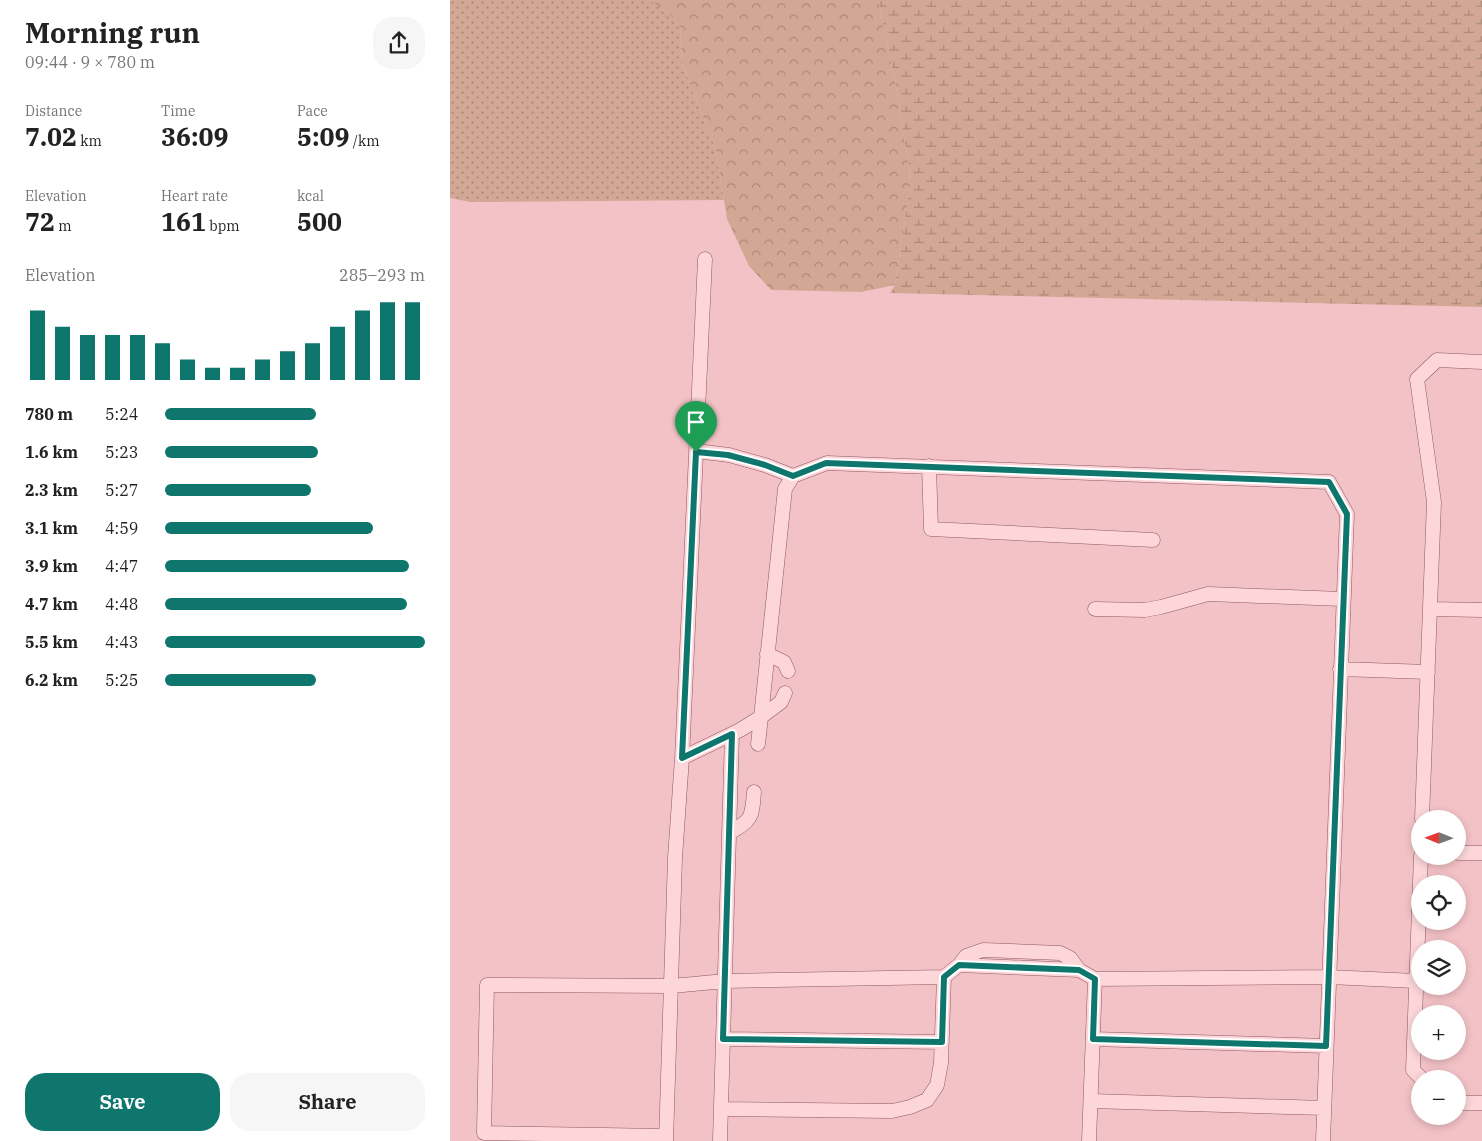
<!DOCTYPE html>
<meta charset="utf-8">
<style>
body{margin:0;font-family:"IBM Plex Serif",serif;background:#f6f6f6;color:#222;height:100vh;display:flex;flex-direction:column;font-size:19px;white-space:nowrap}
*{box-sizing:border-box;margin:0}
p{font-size:16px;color:#767676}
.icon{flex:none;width:28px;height:28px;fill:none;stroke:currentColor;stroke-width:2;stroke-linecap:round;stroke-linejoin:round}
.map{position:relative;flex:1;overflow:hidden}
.drawer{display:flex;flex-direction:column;background:#fff;width:450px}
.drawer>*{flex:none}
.needle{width:32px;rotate:271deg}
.fabs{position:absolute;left:961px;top:810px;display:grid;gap:10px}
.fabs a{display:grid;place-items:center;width:55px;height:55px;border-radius:50%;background:#fff;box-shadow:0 2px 8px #0003;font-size:25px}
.pin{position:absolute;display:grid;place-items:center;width:42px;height:42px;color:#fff;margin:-51px -21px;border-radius:50% 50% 50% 0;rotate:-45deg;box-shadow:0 0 5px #0007}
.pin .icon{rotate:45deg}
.round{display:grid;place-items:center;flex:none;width:52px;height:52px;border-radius:20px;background:#f6f6f6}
.overview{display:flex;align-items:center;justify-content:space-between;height:85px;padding:0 25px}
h1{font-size:28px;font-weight:800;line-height:38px}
.figures{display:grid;grid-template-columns:repeat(3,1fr);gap:8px;height:85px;padding:5px 25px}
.figures div{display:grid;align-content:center}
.figures b{font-size:25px;font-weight:800}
.figures small{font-size:14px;font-weight:400}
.figures p{font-size:14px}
.chart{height:140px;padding:10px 25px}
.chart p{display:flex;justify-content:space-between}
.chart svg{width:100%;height:90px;margin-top:5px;stroke:#0f766e;stroke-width:6}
.cta{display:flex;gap:10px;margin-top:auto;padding:10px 25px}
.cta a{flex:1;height:58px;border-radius:20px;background:#0f766e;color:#fff;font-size:20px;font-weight:800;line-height:58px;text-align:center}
.cta a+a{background:#f6f6f6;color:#222}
ul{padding:0 25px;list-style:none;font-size:16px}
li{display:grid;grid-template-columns:80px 60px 1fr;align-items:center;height:38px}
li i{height:12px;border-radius:6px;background:#0f766e}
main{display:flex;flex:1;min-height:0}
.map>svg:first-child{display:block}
.grass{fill:url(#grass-dots)}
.forest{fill:url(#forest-crowns)}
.wetland{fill:url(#wetland-marsh)}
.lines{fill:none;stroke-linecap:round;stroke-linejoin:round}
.lane-casing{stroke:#8e5765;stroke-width:15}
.lane{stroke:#fcd6d9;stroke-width:14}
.route-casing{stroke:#fff;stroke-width:10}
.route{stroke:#0f766e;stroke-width:6}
</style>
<main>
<section class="drawer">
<div class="overview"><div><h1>Morning run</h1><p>09:44 · 9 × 780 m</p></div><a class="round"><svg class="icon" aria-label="share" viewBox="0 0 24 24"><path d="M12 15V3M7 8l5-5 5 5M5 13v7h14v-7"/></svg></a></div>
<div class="figures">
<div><p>Distance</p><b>7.02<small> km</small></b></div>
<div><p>Time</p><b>36:09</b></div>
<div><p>Pace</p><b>5:09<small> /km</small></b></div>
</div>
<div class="figures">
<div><p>Elevation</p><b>72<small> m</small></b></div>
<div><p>Heart rate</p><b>161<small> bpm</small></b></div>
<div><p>kcal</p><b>500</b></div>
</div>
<div class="chart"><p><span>Elevation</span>285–293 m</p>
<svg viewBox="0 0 160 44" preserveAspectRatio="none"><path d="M5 44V10M15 44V18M25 44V22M35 44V22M45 44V22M55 44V26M65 44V34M75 44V38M85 44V38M95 44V34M105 44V30M115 44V26M125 44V18M135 44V10M145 44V6M155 44V6"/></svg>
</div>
<ul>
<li><b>780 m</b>5:24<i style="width:58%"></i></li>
<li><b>1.6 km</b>5:23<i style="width:59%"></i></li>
<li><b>2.3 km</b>5:27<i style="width:56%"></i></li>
<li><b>3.1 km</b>4:59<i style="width:80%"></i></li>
<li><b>3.9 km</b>4:47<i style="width:94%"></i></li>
<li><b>4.7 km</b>4:48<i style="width:93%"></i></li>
<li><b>5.5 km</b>4:43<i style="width:100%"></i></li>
<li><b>6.2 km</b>5:25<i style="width:58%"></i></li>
</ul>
<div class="cta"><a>Save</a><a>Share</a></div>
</section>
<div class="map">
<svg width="1032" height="1141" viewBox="0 0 1032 1141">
<defs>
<pattern id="grass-dots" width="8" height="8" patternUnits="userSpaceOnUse" patternTransform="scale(1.25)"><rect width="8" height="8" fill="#d2a894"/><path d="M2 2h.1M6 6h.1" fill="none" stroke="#ac8879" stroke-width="1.8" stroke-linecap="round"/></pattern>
<pattern id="forest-crowns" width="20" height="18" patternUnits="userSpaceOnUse" patternTransform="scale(1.25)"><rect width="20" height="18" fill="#d2a894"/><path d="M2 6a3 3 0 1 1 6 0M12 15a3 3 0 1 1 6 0" fill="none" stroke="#ac8879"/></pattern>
<pattern id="wetland-marsh" width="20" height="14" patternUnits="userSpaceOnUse" patternTransform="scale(1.25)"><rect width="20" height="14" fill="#d2a894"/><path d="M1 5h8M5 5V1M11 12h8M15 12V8" fill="none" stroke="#ac8879"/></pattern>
</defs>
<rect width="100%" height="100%" fill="#f3c2c6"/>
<path class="grass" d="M 0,0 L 200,0 L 222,17 L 230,27 L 232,63 L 266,150 L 274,200 L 20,202 L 0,198 Z"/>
<path class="forest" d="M 200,0 L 428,0 L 446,86 L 461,180 L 445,285 L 411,292 L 321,290 L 299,266 L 277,219 L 266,150 L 232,63 L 230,27 L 222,17 Z"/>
<path class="wetland" d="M 428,0 L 1032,0 L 1032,307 L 440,293 L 445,285 L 461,180 L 446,86 Z"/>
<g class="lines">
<defs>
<path id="lane" d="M 246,451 L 279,455 L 315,465 L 343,476
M 479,466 L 481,529 L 703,540
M 645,609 L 695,610 L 711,607 L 758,594 L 892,599
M 980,609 L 1032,610
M 317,654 L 334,662 L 338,671
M 890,669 L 978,672
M 308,744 L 311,717 L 331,702 L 335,693
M 232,758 L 255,259
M 972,819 L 984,502 L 967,379 L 987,360 L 1032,362
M 279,833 C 302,820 302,818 304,792
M 1008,853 L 1032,853
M 971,856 L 963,1070 L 972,1079
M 509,965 L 629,970
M 273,1039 L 492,1042
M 643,1039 L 876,1046
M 641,1101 L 874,1108
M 1008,1103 L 1032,1103
M 271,1109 L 442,1111 L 460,1107 L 477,1100 L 487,1085 L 491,1063 L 494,977
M 216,1136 L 34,1133 L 37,985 L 222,986 L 275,981 L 494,977 L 509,965 L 516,956 L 533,950 L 610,953 L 620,958 L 629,970 L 645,979 L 879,977 L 966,981
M 216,1141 L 225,858 L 232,758 L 290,730 L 311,717 L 335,489 L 343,476 L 377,463 L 879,482 L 897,514 L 873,1141
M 270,1141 L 282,734
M 639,1141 L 645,979"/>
</defs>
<use href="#lane" class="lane-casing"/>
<use href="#lane" class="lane"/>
</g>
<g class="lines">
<defs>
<path id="route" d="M 246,452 L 278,455 L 315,465 L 343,476 L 376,463 L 879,482 L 897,514 L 876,1046 L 643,1039 L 645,979 L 629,970 L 509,965 L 494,977 L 492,1042 L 273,1039 L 282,734 L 232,758 Z"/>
</defs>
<use href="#route" class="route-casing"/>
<use href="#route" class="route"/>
</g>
</svg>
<div class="fabs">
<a><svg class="needle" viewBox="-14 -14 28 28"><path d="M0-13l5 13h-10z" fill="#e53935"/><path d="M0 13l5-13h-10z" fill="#767676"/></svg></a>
<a><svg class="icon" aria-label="locate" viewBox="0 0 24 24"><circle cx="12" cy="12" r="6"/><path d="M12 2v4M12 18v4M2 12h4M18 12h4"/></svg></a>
<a><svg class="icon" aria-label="layers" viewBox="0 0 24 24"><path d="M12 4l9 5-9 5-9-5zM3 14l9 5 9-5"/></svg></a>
<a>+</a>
<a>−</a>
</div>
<div class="pin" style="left:246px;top:452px;background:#1e9e55"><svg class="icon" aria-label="arrive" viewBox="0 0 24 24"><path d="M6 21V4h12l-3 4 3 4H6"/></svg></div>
</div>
</main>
